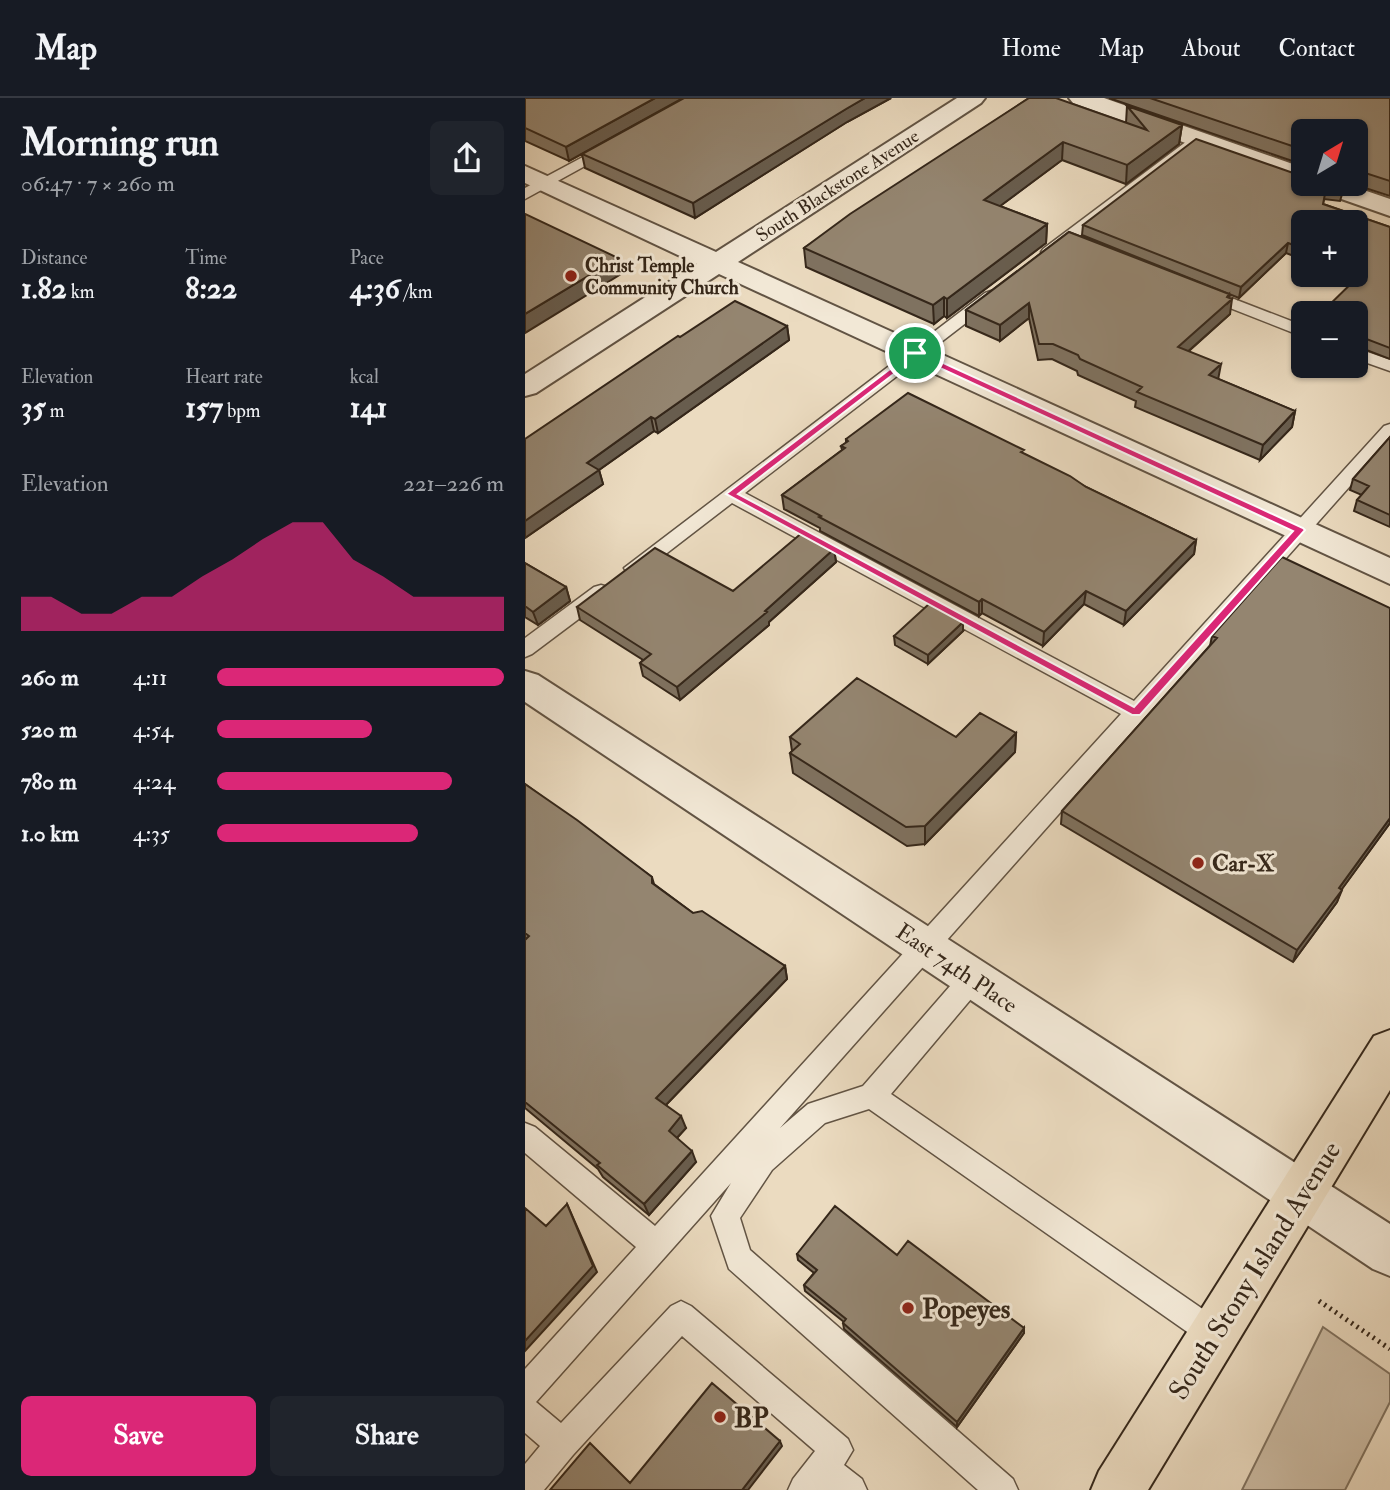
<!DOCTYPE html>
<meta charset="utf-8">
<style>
body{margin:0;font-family:"IM FELL Double Pica",serif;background:#20242c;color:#f1f3f6;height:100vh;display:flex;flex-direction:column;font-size:26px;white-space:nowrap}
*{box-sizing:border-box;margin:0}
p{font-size:23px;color:#9ea1a6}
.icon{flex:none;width:38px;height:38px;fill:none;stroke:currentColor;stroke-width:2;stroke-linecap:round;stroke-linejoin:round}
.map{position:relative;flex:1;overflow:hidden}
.panel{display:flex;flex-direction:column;background:#171b24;width:525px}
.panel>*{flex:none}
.needle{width:46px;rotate:38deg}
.buttons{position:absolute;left:766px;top:21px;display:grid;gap:14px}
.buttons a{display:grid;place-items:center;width:77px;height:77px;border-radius:10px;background:#171b24;box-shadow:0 2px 5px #0004;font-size:35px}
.pin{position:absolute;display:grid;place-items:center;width:60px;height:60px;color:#fff;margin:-30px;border:4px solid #fff;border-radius:50%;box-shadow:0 2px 7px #0007}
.round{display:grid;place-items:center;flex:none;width:74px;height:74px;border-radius:10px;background:#20242c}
.summary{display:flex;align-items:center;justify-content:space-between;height:119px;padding:0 21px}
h1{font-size:38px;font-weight:700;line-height:52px}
.figures{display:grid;grid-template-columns:repeat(3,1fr);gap:10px;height:119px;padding:7px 21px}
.figures div{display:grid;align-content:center}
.figures b{font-size:30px;font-weight:700}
.figures small{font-size:19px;font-weight:400}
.figures p{font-size:19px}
.chart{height:196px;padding:14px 21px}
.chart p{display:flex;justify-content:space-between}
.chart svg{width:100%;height:126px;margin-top:7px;fill:#db2777;opacity:.7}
.cta{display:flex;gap:14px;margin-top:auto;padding:14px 21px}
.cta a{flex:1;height:80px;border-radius:10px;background:#db2777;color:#fff;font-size:28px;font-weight:700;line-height:80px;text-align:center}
.cta a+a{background:#20242c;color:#f1f3f6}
ul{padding:0 21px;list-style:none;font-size:23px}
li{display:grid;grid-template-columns:112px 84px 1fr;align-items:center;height:52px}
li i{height:18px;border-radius:9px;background:#db2777}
header{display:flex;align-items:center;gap:42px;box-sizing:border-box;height:98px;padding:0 35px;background:#171b24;border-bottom:2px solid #363941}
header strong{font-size:33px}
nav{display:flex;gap:38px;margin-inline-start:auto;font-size:24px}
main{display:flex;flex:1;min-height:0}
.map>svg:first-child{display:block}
.green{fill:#ccbca4;stroke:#80725f;stroke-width:2}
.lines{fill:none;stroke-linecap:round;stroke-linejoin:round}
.lane-casing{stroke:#625444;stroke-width:3}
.street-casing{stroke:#625444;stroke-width:4}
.highway-casing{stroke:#35271a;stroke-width:4}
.path{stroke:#35271a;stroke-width:5;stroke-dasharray:2 4.5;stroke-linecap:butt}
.lane{fill:#f2e8d6;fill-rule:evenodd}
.street{fill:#f2e8d6;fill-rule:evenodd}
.highway{fill:#ebdbc0;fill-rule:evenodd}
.wall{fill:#7f7260;stroke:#35271a;stroke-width:2}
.shaded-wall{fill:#685d4e;stroke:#35271a;stroke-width:2}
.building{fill:#948570;stroke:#35271a;stroke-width:2}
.route{fill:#db2777;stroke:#fff;stroke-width:2;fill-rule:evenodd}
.poi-dot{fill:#8f2418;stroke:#f2e8d6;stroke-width:2.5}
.labels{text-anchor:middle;stroke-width:6;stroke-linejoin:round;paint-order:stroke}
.far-street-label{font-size:19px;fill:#35271a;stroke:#f2e8d6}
.far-poi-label{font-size:19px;font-weight:bold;fill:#35271a;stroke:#f2e8d6;text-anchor:start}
.poi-label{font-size:23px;font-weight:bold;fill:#35271a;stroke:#f2e8d6;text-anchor:start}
.street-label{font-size:23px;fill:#35271a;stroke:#f2e8d6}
.near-street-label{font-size:28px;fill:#35271a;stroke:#f2e8d6}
.near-poi-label{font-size:28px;font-weight:bold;fill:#35271a;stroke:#f2e8d6;text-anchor:start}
</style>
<header>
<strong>Map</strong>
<nav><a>Home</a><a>Map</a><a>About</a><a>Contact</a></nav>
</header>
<main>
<section class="panel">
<div class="summary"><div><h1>Morning run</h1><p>06:47 · 7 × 260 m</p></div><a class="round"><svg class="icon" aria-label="share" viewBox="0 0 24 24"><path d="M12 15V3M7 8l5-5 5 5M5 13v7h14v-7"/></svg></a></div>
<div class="figures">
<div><p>Distance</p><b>1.82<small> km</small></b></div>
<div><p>Time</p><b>8:22</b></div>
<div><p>Pace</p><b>4:36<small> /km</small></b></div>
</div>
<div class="figures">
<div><p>Elevation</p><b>35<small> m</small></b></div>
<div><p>Heart rate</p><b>157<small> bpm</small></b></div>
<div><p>kcal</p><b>141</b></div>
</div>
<div class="chart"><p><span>Elevation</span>221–226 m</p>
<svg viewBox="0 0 160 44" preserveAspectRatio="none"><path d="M0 44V32L10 32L20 38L30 38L40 32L50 32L60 25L70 19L80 12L90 6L100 6L110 19L120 25L130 32L140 32L150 32L160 32V44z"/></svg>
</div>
<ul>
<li><b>260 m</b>4:11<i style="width:100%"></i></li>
<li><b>520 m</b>4:54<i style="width:54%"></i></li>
<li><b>780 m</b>4:24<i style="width:82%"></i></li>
<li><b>1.0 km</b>4:35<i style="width:70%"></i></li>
</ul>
<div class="cta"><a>Save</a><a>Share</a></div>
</section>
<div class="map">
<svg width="865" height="1392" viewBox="0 0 865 1392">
<rect width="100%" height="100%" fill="#ebdbc0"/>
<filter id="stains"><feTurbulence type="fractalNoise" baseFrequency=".00286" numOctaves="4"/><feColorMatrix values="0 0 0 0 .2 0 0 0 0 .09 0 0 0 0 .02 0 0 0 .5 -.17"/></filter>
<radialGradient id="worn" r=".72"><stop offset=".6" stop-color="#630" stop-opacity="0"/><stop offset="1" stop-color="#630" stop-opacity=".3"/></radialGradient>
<path class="green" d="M 798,1229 L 865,1276 L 865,1304 L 820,1392 L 717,1392 Z"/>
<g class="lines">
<defs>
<path id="lane" d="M 670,37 L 675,38 L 677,41 L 675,44 L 530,157 L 518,157 L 516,154 L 518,151 Z
M 84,45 L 89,46 L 91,49 L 89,52 L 0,101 L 0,90 Z
M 678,189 L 779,228 L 779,239 L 672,197 L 670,194 Z
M 466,193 L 472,195 L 474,198 L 472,201 L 220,395 L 609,603 L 859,328 L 865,326 L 865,343 L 255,1030 L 283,1006 L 338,988 L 439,872 L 448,869 L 457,872 L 461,880 L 457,888 L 366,996 L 698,1225 L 703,1235 L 698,1245 L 688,1250 L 678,1245 L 344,1011 L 300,1025 L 247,1072 L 215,1120 L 225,1152 L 488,1381 L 493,1392 L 453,1392 L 204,1171 L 186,1118 L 206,1085 L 11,1304 L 36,1325 L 146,1208 L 156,1203 L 166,1208 L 323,1341 L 328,1352 L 319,1367 L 337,1381 L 342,1392 L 263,1392 L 268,1381 L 290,1353 L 157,1238 L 48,1357 L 19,1392 L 0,1392 L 0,1366 L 15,1348 L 0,1335 L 0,1271 L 111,1149 L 0,1055 L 0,1025 L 10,1029 L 130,1128 L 596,616 L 207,405 L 116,475 L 102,475 L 99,470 L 460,195 Z
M 831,250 L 865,262 L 865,273 L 831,261 Z
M 76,487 L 83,489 L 86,494 L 83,499 L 7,556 L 0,559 L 0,540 L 69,489 Z"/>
<path id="street" d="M 432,0 L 460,0 L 456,5 L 213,164 L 865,460 L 865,486 L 194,176 L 11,295 L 0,298 L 0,276 L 172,166 L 0,85 L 0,68 L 191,154 Z
M 544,0 L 579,0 L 779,70 L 779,86 L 782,86 L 770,84 L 548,5 Z
M 784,86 L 821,86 L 865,101 L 865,118 L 788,91 Z
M 0,573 L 13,577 L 865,1126 L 865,1178 L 848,1171 L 0,604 Z"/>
<path id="highway" d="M 865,932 L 865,992 L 623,1392 L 566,1392 L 574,1373 L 849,938 Z"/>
</defs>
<use href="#lane" class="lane-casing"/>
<use href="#street" class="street-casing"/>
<use href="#highway" class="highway-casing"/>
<path class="path" d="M 794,1203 L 865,1251"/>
<use href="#lane" class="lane"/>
<use href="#street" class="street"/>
<use href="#highway" class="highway"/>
</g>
<path class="wall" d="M 0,0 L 158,0 L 44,63 L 0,43 Z
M 159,0 L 366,0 L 322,24 L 170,120 L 60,70 L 57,56 Z
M 504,0 L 601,25 L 602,8 L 657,27 L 654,46 L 601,86 L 537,62 L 475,108 L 522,126 L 521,145 L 422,220 L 419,218 L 409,226 L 281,169 L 279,150 Z
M 584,0 L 865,0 L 865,98 L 828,86 L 831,86 L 831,33 L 779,33 L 779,67 Z
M 771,76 L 779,86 L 818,93 L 815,103 L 799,101 L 798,106 L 865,129 L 865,261 L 831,248 L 830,182 L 817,177 L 831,177 L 831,124 L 779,124 L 779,162 L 761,155 L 714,200 L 557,137 L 558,127 Z
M 544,134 L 704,196 L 705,216 L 664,253 L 693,281 L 770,313 L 767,329 L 735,362 L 610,309 L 611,303 L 553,277 L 552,273 L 527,261 L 513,262 L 504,220 L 475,243 L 441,228 L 441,212 Z
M 262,228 L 264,242 L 133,335 L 129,333 L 74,372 L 78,386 L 0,440 L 155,239 Z
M 865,339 L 865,429 L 829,413 L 832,402 L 837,397 L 825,392 L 828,381 Z
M 321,341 L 499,356 L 561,389 L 671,442 L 669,456 L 599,527 L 559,506 L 518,548 L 457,515 L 454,518 L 295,433 L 295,430 L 259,411 L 257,397 L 317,352 L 316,348 L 321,345 Z
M 309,451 L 311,464 L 244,524 L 244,527 L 155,602 L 118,578 L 115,565 L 118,562 L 55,522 L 52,509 L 208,493 Z
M 0,465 L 41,489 L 45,503 L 13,527 L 0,519 Z
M 865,510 L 865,725 L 816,792 L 812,804 L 768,864 L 536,726 L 537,713 L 685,548 L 687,538 Z
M 438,533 L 403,566 L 370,547 L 369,538 Z
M 491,635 L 490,654 L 400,746 L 382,748 L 268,675 L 265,655 L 267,653 L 265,639 L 431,639 Z
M 0,686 L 127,779 L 129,786 L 168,815 L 260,868 L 262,881 L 141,1007 L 161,1030 L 152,1040 L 171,1064 L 124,1117 L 78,1079 L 73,1071 L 0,1010 Z
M 272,1156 L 372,1157 L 499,1230 L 499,1235 L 432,1329 L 319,1231 L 318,1225 L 319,1224 L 280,1193 L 279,1187 L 289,1175 L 273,1162 Z"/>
<path class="shaded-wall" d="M 130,0 L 158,0 L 44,63 L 41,49 Z
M 340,0 L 366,0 L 322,24 L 170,120 L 168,105 L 321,11 Z
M 657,27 L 654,46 L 601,86 L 602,67 Z
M 538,44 L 537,62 L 459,120 L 459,102 Z
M 522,126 L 521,145 L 422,220 L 422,201 Z
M 763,145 L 761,155 L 714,200 L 716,189 Z
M 93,160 L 96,176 L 0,235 L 0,216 Z
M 704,196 L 703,205 L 707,201 L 705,216 L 651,264 L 653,249 Z
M 419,199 L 419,218 L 409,226 L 408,207 Z
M 504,205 L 504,220 L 475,243 L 475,227 Z
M 262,228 L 264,242 L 133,335 L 130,321 Z
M 696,266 L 693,282 L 684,277 Z
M 770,313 L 767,329 L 735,362 L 738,347 Z
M 126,319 L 129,333 L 74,372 L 78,386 L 0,440 L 0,423 L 62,365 Z
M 671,442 L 669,456 L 599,527 L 601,513 Z
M 309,451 L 311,464 L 244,524 L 244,527 L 155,602 L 152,589 L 240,513 Z
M 41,489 L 45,503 L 13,527 L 8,514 Z
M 561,493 L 559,506 L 518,548 L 519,534 Z
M 457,501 L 457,515 L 454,518 L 454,504 Z
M 438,524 L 438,533 L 403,566 L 403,557 Z
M 491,635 L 490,654 L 400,746 L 400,728 Z
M 865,720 L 865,725 L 809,802 L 814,790 Z
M 817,792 L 812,804 L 768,864 L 772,852 Z
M 260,868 L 262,881 L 136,1012 L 131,1000 Z
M 156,1018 L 161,1030 L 148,1044 L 144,1033 Z
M 167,1053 L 171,1064 L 124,1117 L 119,1106 Z
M 42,1106 L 72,1174 L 0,1253 L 0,1243 Z
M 499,1230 L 499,1235 L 432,1329 L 432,1324 Z
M 255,1343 L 257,1348 L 223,1392 L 217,1392 Z"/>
<path class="building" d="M 0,0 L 130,0 L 41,49 L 0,30 Z
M 159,0 L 340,0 L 321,11 L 168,105 L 57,56 Z
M 504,0 L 531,0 L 622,32 L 602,8 L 657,27 L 602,67 L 538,44 L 459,102 L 522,126 L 422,201 L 419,199 L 408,207 L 279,150 L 325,116 Z
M 625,0 L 865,0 L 865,83 L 831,72 L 831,33 L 779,33 L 779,52 Z
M 671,41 L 771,76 L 779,77 L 779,86 L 796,86 L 818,93 L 801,91 L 798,106 L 865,129 L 865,250 L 831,237 L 831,215 L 796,215 L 839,173 L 831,171 L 831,124 L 779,124 L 779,151 L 763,145 L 716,189 L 558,127 Z
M 0,116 L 93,160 L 0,216 Z
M 544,134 L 704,196 L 702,199 L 707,201 L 653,249 L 696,266 L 684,277 L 770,313 L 738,347 L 612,294 L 617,289 L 555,261 L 553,257 L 528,246 L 514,246 L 504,205 L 475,227 L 441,212 Z
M 210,203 L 262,228 L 130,321 L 126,319 L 62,365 L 74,372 L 0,423 L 0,341 L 153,238 L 155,239 Z
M 383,295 L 499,352 L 496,354 L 545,378 L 561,389 L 671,442 L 601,513 L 561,493 L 519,534 L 457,501 L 454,504 L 294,419 L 296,418 L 257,397 L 320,350 L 316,348 L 323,343 L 321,341 Z
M 865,339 L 865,417 L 832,402 L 844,388 L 828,381 Z
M 278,434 L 309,451 L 240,513 L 242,514 L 152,589 L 115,565 L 126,556 L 52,509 L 130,450 L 208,493 Z
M 757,459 L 865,510 L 865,720 L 814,790 L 817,792 L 772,852 L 537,713 L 692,540 L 687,538 Z
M 0,465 L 41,489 L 8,514 L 0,508 Z
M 404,506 L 438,524 L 403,557 L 369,538 Z
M 332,580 L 431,639 L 455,615 L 491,635 L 400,728 L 381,729 L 265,655 L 275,646 L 265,639 Z
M 0,686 L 52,722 L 127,779 L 127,785 L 168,815 L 177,813 L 260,868 L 131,1000 L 156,1018 L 144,1033 L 167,1053 L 119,1106 L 72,1067 L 75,1065 L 0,1004 L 0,842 L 4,838 L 0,835 Z
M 42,1106 L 68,1168 L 0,1243 L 0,1110 L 21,1128 Z
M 310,1108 L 372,1157 L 383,1143 L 499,1230 L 432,1324 L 318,1225 L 321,1221 L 279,1187 L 292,1172 L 272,1156 Z
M 187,1285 L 255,1343 L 217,1392 L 25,1392 L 65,1345 L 105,1385 Z"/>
<path class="route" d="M 390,252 L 778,430 L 780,432 L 615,617 L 607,617 L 201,396 ZM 391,259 L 768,433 L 609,609 L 213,396 Z"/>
<g class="poi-dot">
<circle cx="46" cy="178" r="7"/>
<circle cx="673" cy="765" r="7"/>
<circle cx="383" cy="1210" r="7"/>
<circle cx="195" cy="1319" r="7"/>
</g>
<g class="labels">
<g class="far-street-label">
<text transform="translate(312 87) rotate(-33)" y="7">South Blackstone Avenue</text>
</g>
<g class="far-poi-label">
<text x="60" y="174">Christ Temple<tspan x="60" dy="22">Community Church</tspan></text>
</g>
<g class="poi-label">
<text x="687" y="773">Car-X</text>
</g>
<g class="street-label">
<text transform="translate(432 870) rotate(34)" y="8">East 74th Place</text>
</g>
<g class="near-street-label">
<text transform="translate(729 1172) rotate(-58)" y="10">South Stony Island Avenue</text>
</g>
<g class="near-poi-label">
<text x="397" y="1220">Popeyes</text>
<text x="209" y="1329">BP</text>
</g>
</g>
<rect width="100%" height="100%" filter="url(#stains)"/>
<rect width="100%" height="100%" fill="url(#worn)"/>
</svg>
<div class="buttons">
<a><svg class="needle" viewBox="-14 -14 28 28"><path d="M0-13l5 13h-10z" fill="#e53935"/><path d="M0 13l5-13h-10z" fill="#9ea1a6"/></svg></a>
<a>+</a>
<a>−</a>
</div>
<div class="pin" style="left:390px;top:255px;background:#1e9e55"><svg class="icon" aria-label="arrive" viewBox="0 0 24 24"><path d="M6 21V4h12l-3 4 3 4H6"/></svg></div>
</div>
</main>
